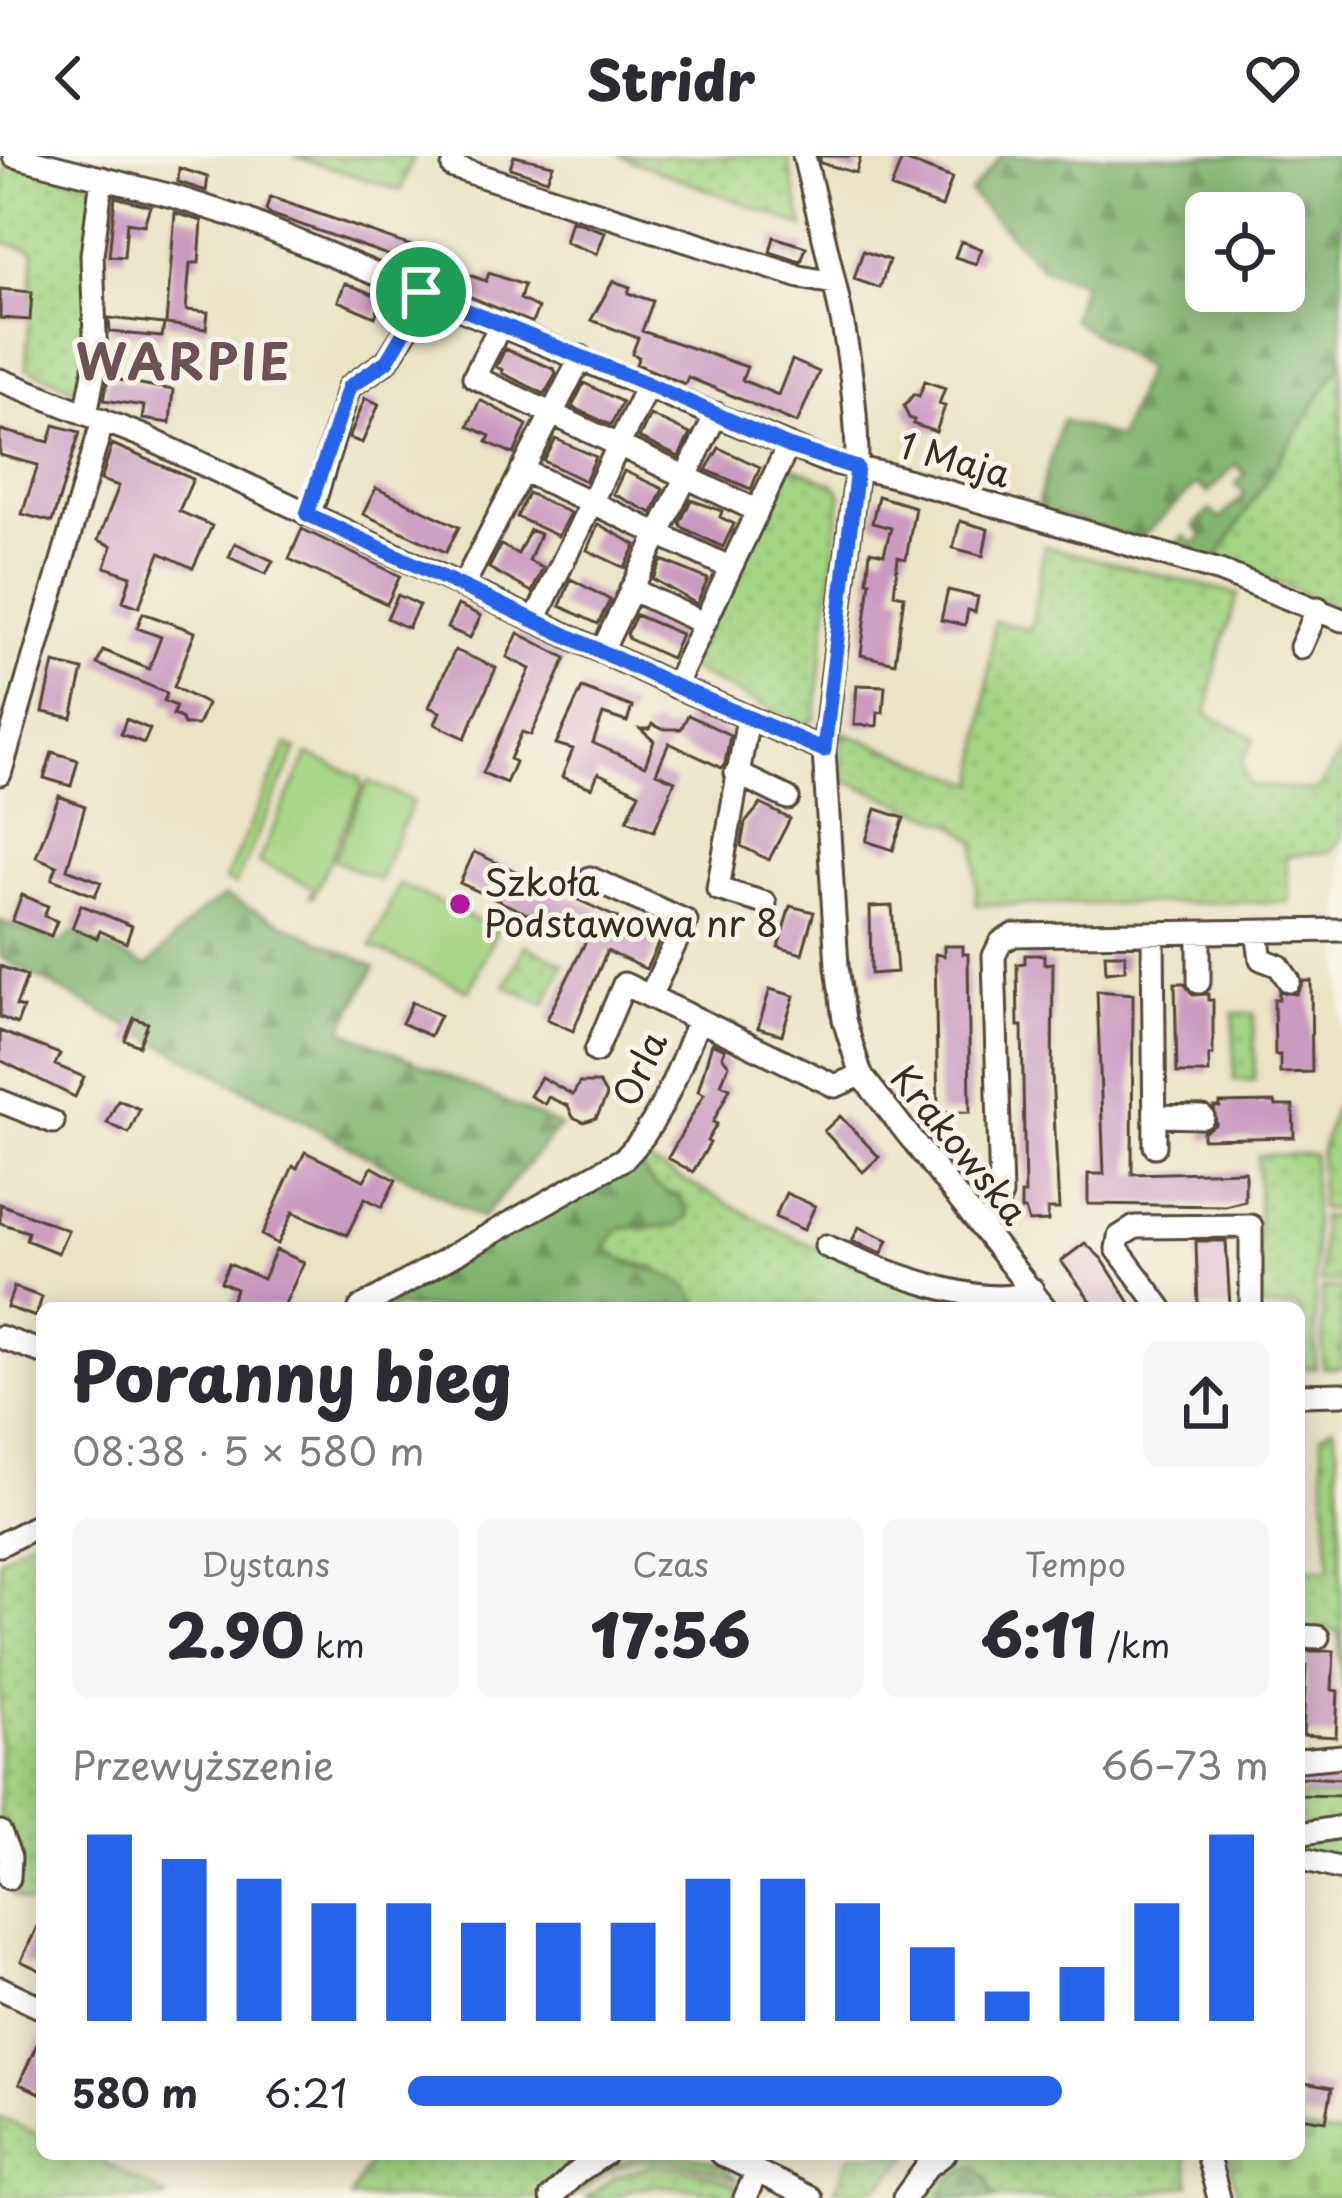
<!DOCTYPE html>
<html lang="pl">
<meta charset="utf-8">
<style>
body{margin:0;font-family:"Playpen Sans",sans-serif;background:#f7f7f7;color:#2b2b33;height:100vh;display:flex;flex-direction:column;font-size:45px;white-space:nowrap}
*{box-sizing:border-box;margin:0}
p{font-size:39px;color:#7c7c81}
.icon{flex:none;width:66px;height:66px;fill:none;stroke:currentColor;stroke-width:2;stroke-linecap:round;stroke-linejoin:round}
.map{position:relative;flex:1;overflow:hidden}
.side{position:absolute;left:36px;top:1146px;width:1269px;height:858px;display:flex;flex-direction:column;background:#fff;border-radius:18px;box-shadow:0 6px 30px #0003}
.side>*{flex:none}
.fabs{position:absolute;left:1185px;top:36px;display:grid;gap:24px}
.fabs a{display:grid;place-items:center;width:120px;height:120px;border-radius:18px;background:#fff;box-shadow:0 6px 30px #0003;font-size:60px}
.pin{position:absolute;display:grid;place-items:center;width:102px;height:102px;color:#fff;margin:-51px;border:6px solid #fff;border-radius:50%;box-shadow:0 3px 12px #0007}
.round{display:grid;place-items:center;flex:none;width:126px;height:126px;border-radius:18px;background:#f7f7f7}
.overview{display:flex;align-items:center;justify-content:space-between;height:204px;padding:0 36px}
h1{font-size:66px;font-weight:800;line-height:90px}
.metrics{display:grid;grid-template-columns:repeat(3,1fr);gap:18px;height:204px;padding:12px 36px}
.metrics div{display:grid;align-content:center;border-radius:18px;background:#f7f7f7;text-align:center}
.metrics b{font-size:60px;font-weight:800}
.metrics small{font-size:33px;font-weight:400}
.metrics p{font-size:33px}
.chart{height:336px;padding:24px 36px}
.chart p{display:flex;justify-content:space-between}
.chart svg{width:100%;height:216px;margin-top:12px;stroke:#2563eb;stroke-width:6}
ul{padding:0 36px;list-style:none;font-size:39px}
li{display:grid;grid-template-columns:192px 144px 1fr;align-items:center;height:90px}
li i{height:30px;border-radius:15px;background:#2563eb}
header{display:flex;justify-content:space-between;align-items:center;height:156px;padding:0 36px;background:#fff;font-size:54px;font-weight:800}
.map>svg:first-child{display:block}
.green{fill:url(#green-dots);stroke:#6f7f50;stroke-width:3}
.forest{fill:url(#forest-firs);stroke:#5e7048;stroke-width:3;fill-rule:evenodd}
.cemetery{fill:url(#cemetery-stones);stroke:#6f7f50;stroke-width:3}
.pitch{fill:#a3d483;stroke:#6f7f50;stroke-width:3}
.building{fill:#cb9abf}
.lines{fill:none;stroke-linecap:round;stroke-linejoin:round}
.minor-casing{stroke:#554637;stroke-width:27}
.minor{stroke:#fff;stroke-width:21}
.route-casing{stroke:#fff;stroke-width:24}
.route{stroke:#2563eb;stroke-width:15}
.poi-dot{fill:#b5179e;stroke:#f7f3e8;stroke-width:4.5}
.labels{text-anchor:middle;stroke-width:10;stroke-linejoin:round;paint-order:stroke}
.street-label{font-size:36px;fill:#3b2a1e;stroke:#f7f3e8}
.poi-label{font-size:36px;fill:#3b2a1e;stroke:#f7f3e8;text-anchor:start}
.district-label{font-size:48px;font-weight:bold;letter-spacing:3px;fill:#6d5156;stroke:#f7f3e8}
</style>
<header><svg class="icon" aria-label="back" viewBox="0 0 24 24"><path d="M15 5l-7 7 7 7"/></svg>Stridr<svg class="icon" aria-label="heart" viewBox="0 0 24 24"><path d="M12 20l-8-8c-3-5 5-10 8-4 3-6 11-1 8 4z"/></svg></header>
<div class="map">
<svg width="1342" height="2042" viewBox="0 0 1342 2042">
<defs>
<pattern id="green-dots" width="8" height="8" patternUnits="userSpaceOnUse" patternTransform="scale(3)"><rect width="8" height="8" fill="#a3d483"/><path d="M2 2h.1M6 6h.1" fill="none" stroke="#8db671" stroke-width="1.8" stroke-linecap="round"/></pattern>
<pattern id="forest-firs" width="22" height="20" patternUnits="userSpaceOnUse" patternTransform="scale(3)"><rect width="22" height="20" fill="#82b671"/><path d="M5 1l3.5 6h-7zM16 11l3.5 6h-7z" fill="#6c945c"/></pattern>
<pattern id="cemetery-stones" width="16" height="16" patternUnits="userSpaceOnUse" patternTransform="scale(3)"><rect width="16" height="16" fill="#a3d483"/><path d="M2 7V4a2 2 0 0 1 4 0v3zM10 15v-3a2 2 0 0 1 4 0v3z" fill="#8db671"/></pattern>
</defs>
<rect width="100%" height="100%" fill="#f7f3e8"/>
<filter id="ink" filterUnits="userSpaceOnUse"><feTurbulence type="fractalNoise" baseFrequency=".00833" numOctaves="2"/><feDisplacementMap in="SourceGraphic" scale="24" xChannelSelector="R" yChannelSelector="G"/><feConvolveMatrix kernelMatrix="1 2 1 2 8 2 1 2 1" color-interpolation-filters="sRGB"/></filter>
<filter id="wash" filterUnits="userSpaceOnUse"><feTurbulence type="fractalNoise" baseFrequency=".004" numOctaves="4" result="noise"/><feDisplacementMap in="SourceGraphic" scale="48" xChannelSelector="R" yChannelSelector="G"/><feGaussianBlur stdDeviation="2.7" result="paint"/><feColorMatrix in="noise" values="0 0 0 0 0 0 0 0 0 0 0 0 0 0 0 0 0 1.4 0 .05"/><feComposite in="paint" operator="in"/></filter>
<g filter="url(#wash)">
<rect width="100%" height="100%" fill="#eae4c5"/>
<path class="green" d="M 294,0 L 413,0 L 401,35 Z
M 620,0 L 787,0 L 804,71 Z
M 6,5 L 114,32 L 105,70 L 99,243 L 26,212 L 34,95 L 0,85 Z
M 1342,205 L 1342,454 L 1260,419 L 1215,405 Z
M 783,307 L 835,329 L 841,339 L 815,562 L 804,569 L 688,513 Z
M 1044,390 L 1238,438 L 1217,505 L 1207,558 L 1255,582 L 1242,607 L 1249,629 L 1317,635 L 1342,595 L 1342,682 L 1329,696 L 1286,700 L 1289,746 L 976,749 L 976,687 L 957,670 L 841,623 L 843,576 L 977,628 L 994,465 L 1031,473 Z
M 525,789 L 564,808 L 545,849 L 505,830 Z
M 1234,857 L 1254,858 L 1255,924 L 1234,924 Z
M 1342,941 L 1342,1053 L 1320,1053 L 1320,997 L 1337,944 Z
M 1313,998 L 1316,1212 L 1299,1212 L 1299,1152 L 1259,1152 L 1258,999 Z
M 638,1000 L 784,1077 L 889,1123 L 1006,1152 L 699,1152 L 699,1146 L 656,1113 L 613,1100 L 606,1089 L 620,1071 L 657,1071 L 671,1038 L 660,1037 L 642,1015 Z
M 1342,1060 L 1342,1125 L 1321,1126 L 1321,1061 Z
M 1322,1132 L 1342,1132 L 1342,1211 L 1323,1212 Z
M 1333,1270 C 1342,1290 1342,1492 1342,1532 L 1338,1475 L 1299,1472 L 1299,1413 L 1330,1412 L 1321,1278 Z
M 42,1376 L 42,1753 L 14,1740 L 0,1702 L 0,1402 Z
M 1299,1641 L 1342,1641 L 1341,1708 L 1299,1697 Z
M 0,1962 L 42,1980 L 42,1998 L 87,1998 L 169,2042 L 0,2042 Z
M 373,1998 L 580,1998 L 535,2042 L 350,2042 Z
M 646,1998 C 676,1998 716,1998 737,2024 C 692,2006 653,1993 607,2017 C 593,2024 582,2039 567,2042 L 608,2009 Z
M 851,1998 L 912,1998 C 881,2024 886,2042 837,2031 L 832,2041 Z
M 966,1998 L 1185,1998 L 1190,2029 L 1117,2042 L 1113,2036 L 1082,2042 L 995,2042 L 985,2020 L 943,2035 L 943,2042 L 927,2042 L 923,2034 L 940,2016 Z
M 653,2009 C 685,2009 709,2018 738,2030 L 734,2042 L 719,2036 L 655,2029 L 632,2033 L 616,2042 L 586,2042 L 615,2021 Z"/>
<path class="forest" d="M 1001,0 L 1342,0 L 1342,205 L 1215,405 L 1171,393 L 1184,380 L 1194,389 L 1203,379 L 1194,370 L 1210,354 L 1220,363 L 1245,338 L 1236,328 L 1245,318 L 1236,308 L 1208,337 L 1197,328 L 1140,383 L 1036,353 L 1062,264 L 1118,282 L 1146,213 L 1072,163 L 1082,126 L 1041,112 L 970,37 ZM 1206,57 L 1284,57 L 1284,135 L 1206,135 Z
M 225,740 L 375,811 L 342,873 L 560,970 L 482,1062 L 0,801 L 0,765 L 61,788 L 73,776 L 147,811 L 199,757 Z
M 638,1000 C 644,1026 658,1033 681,1042 L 689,1060 L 677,1070 L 621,1071 L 606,1089 C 629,1122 688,1105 699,1152 L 374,1152 Z
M 972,2010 L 985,2020 L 995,2042 L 943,2042 C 943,2025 959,2017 972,2010 Z"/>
<path class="cemetery" d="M 1299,1974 L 1342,1980 L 1342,2042 L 1239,2042 L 1227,1998 L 1299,1998 Z"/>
<path class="pitch" d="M 287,589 L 297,593 L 235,729 L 225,724 Z
M 308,598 L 361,622 L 359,627 L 363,630 L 313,741 L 310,740 L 313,731 L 258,706 Z
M 368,625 L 413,645 L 379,724 L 334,704 Z
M 399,728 L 497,774 L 469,835 L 371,790 Z"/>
<g id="blocks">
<path class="building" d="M 514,0 L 553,9 L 547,24 L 510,12 Z
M 819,0 L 861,0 L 856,17 L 821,7 Z
M 902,3 L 952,22 L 942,51 L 891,32 Z
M 179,12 L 208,21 L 206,35 L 178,26 Z
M 115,41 L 150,50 L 144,69 L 127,66 L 124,101 L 109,100 Z
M 270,41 L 463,108 L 460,116 L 486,125 L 489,117 L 524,129 L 520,143 L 538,152 L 532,167 L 402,112 L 399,103 L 270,58 L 266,54 Z
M 175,57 L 202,65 L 199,107 L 190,107 L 186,154 L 208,156 L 206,173 L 166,168 Z
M 571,64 L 605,76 L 597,98 L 565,86 Z
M 774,81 L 806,91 L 801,106 L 770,96 Z
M 961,85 L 982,93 L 976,108 L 955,101 Z
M 863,95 L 889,104 L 880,132 L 854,123 Z
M 613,125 L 630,131 L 628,137 L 653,145 L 642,175 L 747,211 L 742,224 L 778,239 L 792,204 L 819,216 L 797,267 L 688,221 L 685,228 L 636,208 L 639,201 L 632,198 L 638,182 L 591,164 Z
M 345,127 L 383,142 L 375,161 L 338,145 Z
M 0,133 L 32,136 L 30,164 L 0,162 Z
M 109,162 L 164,168 L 162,181 L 110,176 Z
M 505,193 L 554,213 L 556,217 L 545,238 L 502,217 L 503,214 L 496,211 Z
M 108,222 L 173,234 L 170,267 L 142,263 L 144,250 L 104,244 Z
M 925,225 L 945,232 L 939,248 L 945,250 L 936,276 L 913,268 L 914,264 L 909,262 L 904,250 L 914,238 L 919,240 Z
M 584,227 L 622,246 L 611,269 L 572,251 Z
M 365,242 L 379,248 L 362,287 L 349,282 Z
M 480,244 L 527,269 L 514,298 L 487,286 L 490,280 L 468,270 Z
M 650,259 L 690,278 L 679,301 L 639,282 Z
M 54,269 L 80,276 L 52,366 L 22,358 L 38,309 L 0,299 L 0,274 L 49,286 Z
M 556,283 L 596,301 L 585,325 L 544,305 Z
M 112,288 L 193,323 L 179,355 L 212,370 L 193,412 L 160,397 L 139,451 L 123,445 L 131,420 L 105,411 L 112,390 L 98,384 L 119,330 L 101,324 Z
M 719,292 L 760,311 L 751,333 L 706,314 Z
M 624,315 L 663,333 L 652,357 L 613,338 Z
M 376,332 L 459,371 L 446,396 L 363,358 Z
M 528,337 L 570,357 L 558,380 L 517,361 Z
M 878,340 L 915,351 L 906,403 L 898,401 L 894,438 L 904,440 L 895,507 L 861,499 L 870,425 L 867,425 L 870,395 L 884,398 L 891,372 L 872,367 Z
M 691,344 L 722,355 L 720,361 L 734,368 L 723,391 L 682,371 L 680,367 Z
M 960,365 L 988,373 L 983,400 L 953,392 Z
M 598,368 L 636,389 L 625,412 L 587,394 Z
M 302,373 L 400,420 L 387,448 L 289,403 Z
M 530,374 L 540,378 L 529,405 L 543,412 L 532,436 L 489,412 L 501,389 L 518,398 Z
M 235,387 L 273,405 L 266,418 L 229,401 Z
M 662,404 L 708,423 L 697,448 L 653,423 Z
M 571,423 L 610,444 L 598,468 L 560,450 Z
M 948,434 L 978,441 L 975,456 L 968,454 L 965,469 L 941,464 Z
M 398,439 L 419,449 L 408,472 L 387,462 Z
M 458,449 L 481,460 L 470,482 L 447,472 Z
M 143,457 L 195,476 L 174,531 L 207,548 L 198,569 L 184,569 L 181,562 L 173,559 L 176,550 L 164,545 L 167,537 L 97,508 L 103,494 L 149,513 L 161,481 L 137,472 Z
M 636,459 L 681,478 L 671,502 L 629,483 L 627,478 Z
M 518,477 L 566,502 L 531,579 L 522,576 L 510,603 L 515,606 L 506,627 L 483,617 L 530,513 L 507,501 Z
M 455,494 L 496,512 L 465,582 L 435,568 L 440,556 L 429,551 Z
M 54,507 L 83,514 L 72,562 L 43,556 Z
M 857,529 L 885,530 L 883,557 L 878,556 L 877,570 L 854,569 Z
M 582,532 L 632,551 L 627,566 L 603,558 L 593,587 L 645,610 L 654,585 L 640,573 L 650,573 L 652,568 L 662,573 L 681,573 L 688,559 L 730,579 L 725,608 L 722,612 L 669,587 L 656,617 L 675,625 L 654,675 L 627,664 L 639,637 L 598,617 L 592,632 L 562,621 L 573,593 L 556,588 Z
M 126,563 L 150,573 L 144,587 L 121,578 Z
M 52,596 L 78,604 L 71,630 L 44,622 Z
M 59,640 L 85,650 L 67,713 L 101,726 L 95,740 L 52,723 L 57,710 L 36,701 Z
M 761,648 L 790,663 L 769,704 L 741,690 L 745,667 Z
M 876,653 L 904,662 L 893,694 L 866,685 Z
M 474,696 L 661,782 L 646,813 L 607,795 L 573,875 L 547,863 L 586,785 L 460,727 Z
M 22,739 L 48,750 L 44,760 L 57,765 L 51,780 L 12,765 Z
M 81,749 L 132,770 L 126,787 L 100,775 L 97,782 L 72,772 Z
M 790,750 L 814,756 L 802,798 L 778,791 Z
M 892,750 L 897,816 L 871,818 L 870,751 Z
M 944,790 L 963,790 L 963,798 L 968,798 L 970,956 L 938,957 L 935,798 L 944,800 Z
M 1105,798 L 1125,798 L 1125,814 L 1106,816 Z
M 1025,799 L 1044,799 L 1044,808 L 1053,807 L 1052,918 L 1059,1053 L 1048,1053 L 1048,1065 L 1029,1066 L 1025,1054 L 1021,1054 L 1021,1038 L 1025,1038 L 1022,870 L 1018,870 L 1017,808 L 1025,807 Z
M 0,810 L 27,820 L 16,850 L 23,852 L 17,868 L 0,861 Z
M 1304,825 L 1311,825 L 1312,916 L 1280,917 L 1280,899 L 1275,899 L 1274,843 L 1279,843 L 1279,835 L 1296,838 Z
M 1175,827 L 1184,827 L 1193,839 L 1208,838 L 1208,844 L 1213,844 L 1213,899 L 1209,899 L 1209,917 L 1177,917 Z
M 770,833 L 794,840 L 782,879 L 758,872 Z
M 1097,835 L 1133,838 L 1132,1018 L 1245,1015 L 1245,1045 L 1225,1050 L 1088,1048 L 1088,1018 L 1104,1018 Z
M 412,846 L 440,859 L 430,880 L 402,867 Z
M 134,862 L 148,867 L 139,890 L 125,884 Z
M 0,875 L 60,898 L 55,909 L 84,921 L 75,941 L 0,904 Z
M 712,887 L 725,893 L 722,900 L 729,909 L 721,928 L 730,932 L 713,966 L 717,968 L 707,985 L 710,987 L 693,1016 L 668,1002 L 704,938 L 698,935 Z
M 541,921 L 573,939 L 579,927 L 599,927 L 607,940 L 596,962 L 584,966 L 573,961 L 568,950 L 548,941 L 545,948 L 530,940 Z
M 118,944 L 140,953 L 129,977 L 107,967 Z
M 1275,946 L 1276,950 L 1293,950 L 1294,981 L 1203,983 L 1203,976 L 1216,968 L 1214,951 L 1220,951 L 1220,947 Z
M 840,960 L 879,1001 L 863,1016 L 824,975 Z
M 305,996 L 364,1024 L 372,1011 L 396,1024 L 382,1051 L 365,1042 L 347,1079 L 293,1056 L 278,1088 L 262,1079 L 293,1010 L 297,1012 Z
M 786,1037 L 815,1050 L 804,1074 L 775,1061 Z
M 0,1048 L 68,1074 L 58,1097 L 26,1084 L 28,1076 L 0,1067 Z
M 859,1071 L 888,1084 L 882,1097 L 852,1085 Z
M 1196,1085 L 1226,1085 L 1230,1151 L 1198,1152 Z
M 1085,1087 L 1102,1103 L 1130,1147 L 1124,1152 L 1096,1152 L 1061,1105 Z
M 276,1094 L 304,1106 L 283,1152 L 228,1152 L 236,1133 L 221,1126 L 229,1108 L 263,1123 Z
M 14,1131 L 42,1141 L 36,1161 L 7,1151 Z
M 1299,1495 L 1334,1495 L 1332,1534 L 1338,1535 L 1336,1581 L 1303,1579 L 1306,1510 L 1299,1510 Z
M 1299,1621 L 1342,1623 L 1342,1640 L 1299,1639 Z
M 42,1760 L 42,1815 L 21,1805 Z
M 42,1877 L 42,1938 L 19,1928 Z
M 1299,1926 L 1332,1932 L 1326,1965 L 1299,1961 Z"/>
</g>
</g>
<g filter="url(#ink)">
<use href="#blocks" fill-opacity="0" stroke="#554637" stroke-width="3"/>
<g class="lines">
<defs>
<path id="minor" d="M 14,0 L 172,40 L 244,63 L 826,305 L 890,319 L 1220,415 L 1342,464
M 804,0 C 829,103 858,205 857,312 L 824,594 L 837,810 L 844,864 L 861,919 L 1045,1152
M 453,11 L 800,121 L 834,127
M 501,168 L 474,221 L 756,354
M 0,224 L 145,281 L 675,530 L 824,594
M 86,258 L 96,206 L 92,99 L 102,22
M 522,314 L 729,411
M 307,358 L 315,343 L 349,231 L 387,205 L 407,173 L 421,136
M 463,430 L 581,201
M 631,433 L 703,467
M 535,464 L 648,228
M 1301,491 L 1318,452
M 602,495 L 716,258
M 675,530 L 788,290
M 748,562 L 718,733 L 765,747
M 736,617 L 788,642
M 0,618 L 103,264
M 590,722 L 686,765 L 650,840
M 1199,777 L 1199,826
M 1257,777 L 1261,803 L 1279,810 L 1289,825
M 1153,778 L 1155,990
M 596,895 L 624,828 L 699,864
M 0,945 L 53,966
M 1155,960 L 1203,961
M 981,1070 L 992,1060 L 1001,1039 L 994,800 L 1001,786 L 1014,779 L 1342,774
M 826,1090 C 869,1109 991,1160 1032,1133
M 360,1152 L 625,1002 C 662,965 678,912 699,864 L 835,930 L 861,919
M 1161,1152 L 1117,1093 L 1119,1081 L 1135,1071 L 1251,1070 L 1251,1152
M 0,1181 L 42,1196
M 1299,1239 L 1342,1238
M 0,1389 L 42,1367
M 1299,1480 L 1318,1481
M 1299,1604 L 1342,1600
M 0,1676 L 10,1701 L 9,1722
M 1299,1678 L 1342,1671
M 1299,1702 L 1342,1713
M 0,1832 L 42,1852
M 721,1998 L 811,2042
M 1207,1998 L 1219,2042
M 551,2042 L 576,2017 L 605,1998
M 745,2042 L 757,2015
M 904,2042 L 926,2012 L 945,1998"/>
</defs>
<use href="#minor" class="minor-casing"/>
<use href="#minor" class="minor"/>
</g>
</g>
<g class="lines" filter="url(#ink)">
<defs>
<path id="route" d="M 421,136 L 648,228 L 788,290 L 857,312 L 824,594 L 675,530 L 307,358 L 349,231 L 387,205 L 406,173 Z"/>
</defs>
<use href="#route" class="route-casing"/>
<use href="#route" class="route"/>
</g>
<circle class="poi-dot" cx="460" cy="748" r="12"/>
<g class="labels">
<g class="street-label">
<text transform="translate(955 304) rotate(16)" y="13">1 Maja</text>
<text transform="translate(640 913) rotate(-65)" y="13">Orla</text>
<text transform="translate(959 989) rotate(51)" y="13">Krakowska</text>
</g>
<g class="poi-label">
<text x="484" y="740">Szkoła<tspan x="484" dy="41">Podstawowa nr 8</tspan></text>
</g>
<g class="district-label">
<text x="184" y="224">WARPIE</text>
</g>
</g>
</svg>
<div class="fabs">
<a><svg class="icon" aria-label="locate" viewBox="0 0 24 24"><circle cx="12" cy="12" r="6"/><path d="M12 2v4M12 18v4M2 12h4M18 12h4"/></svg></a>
</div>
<div class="pin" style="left:421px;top:136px;background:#1e9e55"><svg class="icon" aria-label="arrive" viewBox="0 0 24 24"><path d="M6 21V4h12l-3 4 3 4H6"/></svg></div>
<section class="side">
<div class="overview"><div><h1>Poranny bieg</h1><p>08:38 · 5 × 580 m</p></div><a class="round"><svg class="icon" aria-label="share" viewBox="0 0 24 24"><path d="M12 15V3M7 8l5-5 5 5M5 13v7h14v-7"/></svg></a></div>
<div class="metrics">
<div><p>Dystans</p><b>2.90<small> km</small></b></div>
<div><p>Czas</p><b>17:56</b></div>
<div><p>Tempo</p><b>6:11<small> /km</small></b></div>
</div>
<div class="chart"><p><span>Przewyższenie</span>66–73 m</p>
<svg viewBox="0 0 160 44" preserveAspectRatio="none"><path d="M5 44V6M15 44V11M25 44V15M35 44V20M45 44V20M55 44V24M65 44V24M75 44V24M85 44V15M95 44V15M105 44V20M115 44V29M125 44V38M135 44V33M145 44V20M155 44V6"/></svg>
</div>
<ul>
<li><b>580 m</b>6:21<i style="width:76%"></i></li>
</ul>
</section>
</div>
